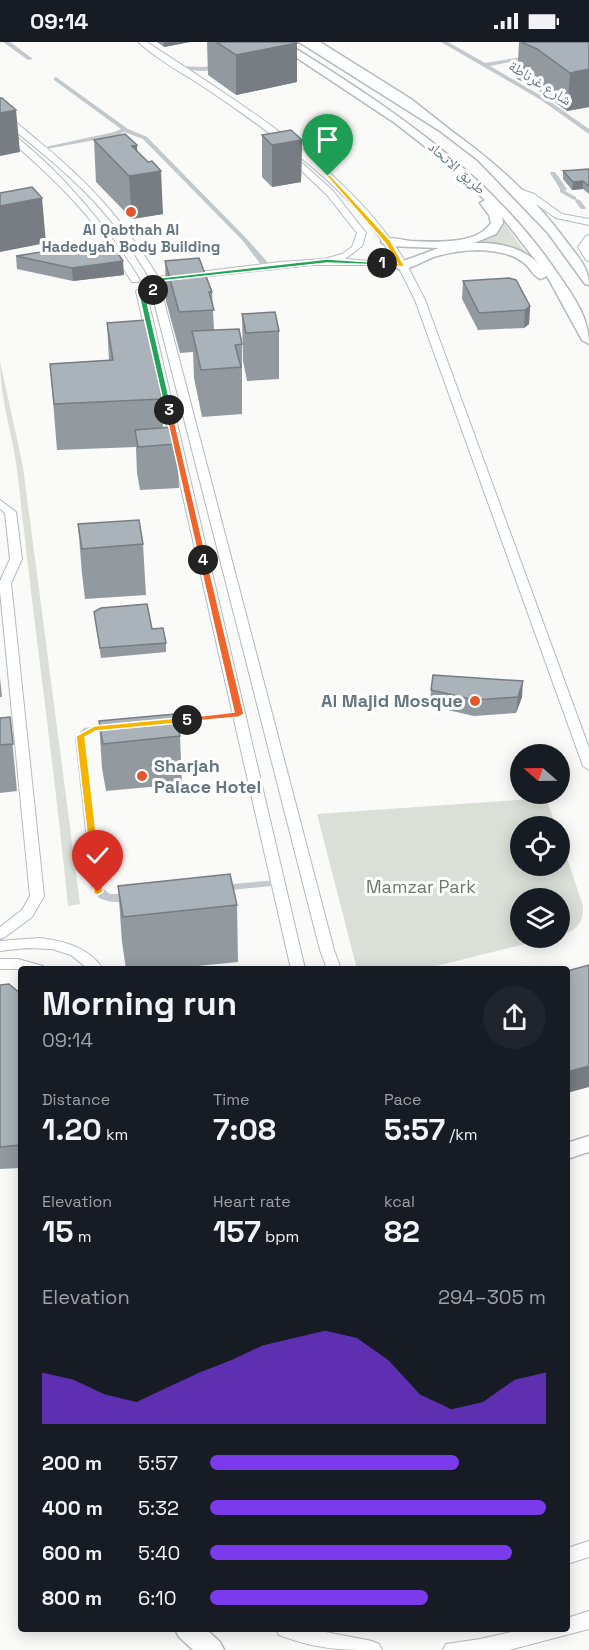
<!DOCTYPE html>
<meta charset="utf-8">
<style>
body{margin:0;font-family:"Space Grotesk","Noto Naskh Arabic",sans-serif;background:#20242c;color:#f1f3f6;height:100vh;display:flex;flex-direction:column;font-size:22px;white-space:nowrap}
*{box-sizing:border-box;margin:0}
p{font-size:20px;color:#9ea1a6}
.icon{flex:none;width:33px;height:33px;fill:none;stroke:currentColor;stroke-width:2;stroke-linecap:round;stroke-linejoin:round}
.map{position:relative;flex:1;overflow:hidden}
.sheet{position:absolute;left:18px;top:924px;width:552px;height:666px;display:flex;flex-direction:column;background:#171b24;border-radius:6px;box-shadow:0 3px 15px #0003}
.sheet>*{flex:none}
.needle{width:39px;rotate:290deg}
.fabs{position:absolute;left:510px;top:702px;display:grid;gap:12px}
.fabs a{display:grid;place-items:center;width:60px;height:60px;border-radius:50%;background:#171b24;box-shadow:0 3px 15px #0003;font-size:30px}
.pin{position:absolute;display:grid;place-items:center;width:51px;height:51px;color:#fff;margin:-62px -26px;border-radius:50% 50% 50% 0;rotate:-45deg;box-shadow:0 0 6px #0007}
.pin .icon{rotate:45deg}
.km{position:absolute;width:30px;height:30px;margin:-15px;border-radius:50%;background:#222;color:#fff;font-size:16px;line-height:30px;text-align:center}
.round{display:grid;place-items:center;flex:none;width:63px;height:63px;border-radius:32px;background:#20242c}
.overview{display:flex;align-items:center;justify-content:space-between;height:102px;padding:0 24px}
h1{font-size:33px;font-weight:800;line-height:45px}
.figures{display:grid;grid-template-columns:repeat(3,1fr);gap:9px;height:102px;padding:6px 24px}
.figures div{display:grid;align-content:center}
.figures b{font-size:30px;font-weight:800}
.figures small{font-size:16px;font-weight:400}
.figures p{font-size:16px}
.chart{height:168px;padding:12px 24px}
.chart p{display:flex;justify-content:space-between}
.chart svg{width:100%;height:108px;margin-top:6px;fill:#7c3aed;opacity:.7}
ul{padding:0 24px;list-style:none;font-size:20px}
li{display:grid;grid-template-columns:96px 72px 1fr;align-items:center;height:45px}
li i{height:15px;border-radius:8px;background:#7c3aed}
.status{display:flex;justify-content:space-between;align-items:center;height:42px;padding:0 30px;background:#171b24;direction:ltr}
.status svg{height:16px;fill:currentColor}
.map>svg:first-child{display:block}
.green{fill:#dadfd7}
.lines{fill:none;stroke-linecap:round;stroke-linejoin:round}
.secondary-casing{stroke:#b3babf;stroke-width:2}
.primary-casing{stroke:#b5babe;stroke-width:3}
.highway-casing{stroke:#b4b9bd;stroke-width:3}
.street{fill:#c3c8cc;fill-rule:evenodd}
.secondary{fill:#fff;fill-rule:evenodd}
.primary{fill:#fff;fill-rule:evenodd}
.highway{fill:#fff;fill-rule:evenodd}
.wall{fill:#929a9f}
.shaded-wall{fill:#777d82}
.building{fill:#aab3b9;stroke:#777d82;stroke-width:1.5}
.split-1{fill:#f5b400;stroke:#fff;stroke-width:1.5}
.split-2{fill:#22a559;stroke:#fff;stroke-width:1.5}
.split-3{fill:#22a559;stroke:#fff;stroke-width:1.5}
.split-4{fill:#f0652b;stroke:#fff;stroke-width:1.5}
.split-5{fill:#f0652b;stroke:#fff;stroke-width:1.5}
.split-6{fill:#f5b400;stroke:#fff;stroke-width:1.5}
.poi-dot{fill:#e4572e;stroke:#fff;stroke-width:2}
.labels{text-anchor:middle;stroke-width:6;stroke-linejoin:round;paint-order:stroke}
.far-street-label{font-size:15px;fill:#657683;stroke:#fff}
.far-poi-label{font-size:15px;font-weight:bold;fill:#657683;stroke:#fff}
.poi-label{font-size:18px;font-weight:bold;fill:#657683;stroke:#fff;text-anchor:end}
.park-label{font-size:18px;fill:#687a64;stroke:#fff}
</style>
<div class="status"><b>09:14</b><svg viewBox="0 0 49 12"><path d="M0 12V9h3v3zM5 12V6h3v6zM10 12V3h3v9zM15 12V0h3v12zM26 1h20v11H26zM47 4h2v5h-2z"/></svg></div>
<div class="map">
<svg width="589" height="1608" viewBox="0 0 589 1608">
<rect width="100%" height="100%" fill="#fafaf8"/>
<path class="green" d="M 503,182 L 505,182 L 528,214 L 476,203 L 474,200 L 495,192 Z
M 0,319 L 23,425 L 80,862 L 68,864 C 54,721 33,578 18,435 C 14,396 0,359 0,319 Z
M 546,756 L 556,784 L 520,784 L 520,824 L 560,824 L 560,795 L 583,864 C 584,881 576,889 560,893 L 560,856 L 520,856 L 520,896 L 550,896 L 424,927 L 357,927 L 317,772 Z"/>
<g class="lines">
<defs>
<path id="secondary" d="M 138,0 L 147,0 C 234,58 332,115 394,202 C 406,219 415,239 425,258 L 589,706 L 589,728 L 583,724 L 415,258 L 399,226 L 373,223 L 312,223 L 155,240 L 151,238 C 139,220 129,201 115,184 C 83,142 41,110 0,77 L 0,71 C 13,76 26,89 37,98 C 89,140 123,178 158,235 L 280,220 L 324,217 L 342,212 L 352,205 L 357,191 L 327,153 L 286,114 L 285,112 L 289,109 L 333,149 L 366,191 L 362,204 L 345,217 L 396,221 C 355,149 274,93 207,47 C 184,32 158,18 138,0 Z
M 0,84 C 12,89 23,101 33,109 C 76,147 110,190 140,238 L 138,240 L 132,240 C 117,218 104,195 87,174 C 61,143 31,116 0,90 Z
M 517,146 L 534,152 L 562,172 L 589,177 L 589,183 L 556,176 L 527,156 L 514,151 L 513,149 Z
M 589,193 L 589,219 L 586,218 L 578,205 L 586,194 Z
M 141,246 L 146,249 L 305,927 L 291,927 L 136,249 Z
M 153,246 L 161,248 L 334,908 L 341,927 L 327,927 L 320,908 L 151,248 Z
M 0,458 L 16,470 L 22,517 L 11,541 L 44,854 L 32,875 L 5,895 L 0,897 L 0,885 L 22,868 L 30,854 L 0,549 L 0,539 L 10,517 L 5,471 L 0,467 Z
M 39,896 C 64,899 89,905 103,927 L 88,927 L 71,913 L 52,907 L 26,906 L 0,909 L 0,899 Z
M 0,917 L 18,917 L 43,924 L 45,927 L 0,927 Z
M 589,1499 L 589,1515 L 567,1522 L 567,1506 Z
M 589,1569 L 589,1587 L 509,1608 L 443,1608 L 446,1602 L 480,1597 L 524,1587 L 567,1587 L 567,1576 Z
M 276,1587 L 310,1587 L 372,1599 L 379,1602 L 382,1608 C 339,1608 320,1608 279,1593 Z"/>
<path id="primary" d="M 310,0 L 320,0 L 411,57 L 449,87 L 441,89 L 405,61 Z"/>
<path id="highway" d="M 273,0 L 285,0 C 388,64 489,130 558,232 C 573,254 589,275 589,302 L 582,298 L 547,234 L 541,237 C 533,235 531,226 524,221 C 512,211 494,209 479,208 C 465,208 451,210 437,214 C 425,217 410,229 398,227 L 396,224 L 398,221 L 439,206 L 387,204 L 381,200 L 383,197 C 392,195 402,198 411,199 C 435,200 477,203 491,181 L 489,173 L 480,161 L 485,158 L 432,110 L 395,81 ZM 502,175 L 540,224 C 525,205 496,200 474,201 L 496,192 L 503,181 Z
M 299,0 L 311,0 C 404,57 501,109 566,199 C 577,214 589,225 589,243 L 585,242 L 548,191 L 478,118 L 440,89 Z
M 589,1094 L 589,1110 L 567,1117 L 567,1101 Z
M 175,1587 L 206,1587 L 220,1600 L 224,1608 L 193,1608 L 179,1595 Z"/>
</defs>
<use href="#secondary" class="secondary-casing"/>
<use href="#primary" class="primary-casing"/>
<use href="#highway" class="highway-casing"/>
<path class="street" d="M 3,0 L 10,0 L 33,17 L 28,18 Z
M 441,0 L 448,0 L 485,21 L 534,13 L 534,15 L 490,24 L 545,56 L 589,87 L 589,92 L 541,58 Z
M 222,22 L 224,23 L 224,25 L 204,29 L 181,28 L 178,26 L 181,24 L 204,25 Z
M 56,35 L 128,87 L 147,95 L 247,197 L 271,224 L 271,228 L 265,228 L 243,199 L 143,97 L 124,90 L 116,94 L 41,108 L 41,106 L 114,90 L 121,87 L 54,38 L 54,36 Z
M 551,130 L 555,130 L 567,147 L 565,149 L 576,155 L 576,157 L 580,158 L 586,166 L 585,167 L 581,167 L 575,159 L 576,158 L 572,157 L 560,150 L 560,147 L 550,131 Z
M 239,669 L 244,672 L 242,674 L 165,683 L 160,680 L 165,677 Z
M 113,682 L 118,685 L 116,687 L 90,691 L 85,696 L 101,845 L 110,852 L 134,852 L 139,855 C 130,863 110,861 99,856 L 91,845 L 75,696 L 84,686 Z
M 278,838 L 282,839 L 283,841 L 282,843 L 221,849 L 216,846 L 221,843 Z"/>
<use href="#secondary" class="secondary"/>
<use href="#primary" class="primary"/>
<use href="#highway" class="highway"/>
</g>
<path class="wall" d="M 157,0 L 190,0 L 164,5 Z
M 207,0 L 295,0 L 297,1 L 297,40 L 236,53 L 208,33 Z
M 519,0 L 589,0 L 589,65 L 567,69 L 534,45 L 517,37 Z
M 262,93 L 302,98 L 301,140 L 272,145 L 262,135 Z
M 94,98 L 137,109 L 163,172 L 132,177 L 96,140 Z
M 589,127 L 589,152 L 583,147 L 572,148 L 563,137 L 563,129 Z
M 16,214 L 124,233 L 73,239 L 17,227 Z
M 165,219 L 212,250 L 214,288 L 242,302 L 242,372 L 202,375 L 194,336 L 193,310 L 180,311 L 166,259 Z
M 463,239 L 530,264 L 529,282 L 524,286 L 478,288 L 462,257 Z
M 242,272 L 279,289 L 279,337 L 247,339 L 243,319 Z
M 107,281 L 162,357 L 163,386 L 177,402 L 179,446 L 140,448 L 137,431 L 136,405 L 57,408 L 50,322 L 109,318 Z
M 78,482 L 143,502 L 146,553 L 85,557 L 82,532 Z
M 94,570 L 152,587 L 166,601 L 166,610 L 101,616 Z
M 0,635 L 2,655 L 0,655 Z
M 431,648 L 522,655 L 516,671 L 474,674 L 430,664 Z
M 10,675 L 17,749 L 0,751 L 0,676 Z
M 99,679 L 180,694 L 182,742 L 106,749 L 102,726 Z
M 118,844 L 237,863 L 238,920 L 168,927 L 126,927 L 122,900 Z
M 0,943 L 21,952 L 21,1126 L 0,1127 Z"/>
<path class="shaded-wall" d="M 164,0 L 190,0 L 164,5 Z
M 297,1 L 297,40 L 236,53 L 236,13 Z
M 589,27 L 589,65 L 567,69 L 570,31 Z
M 16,68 L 20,110 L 0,114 L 0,71 Z
M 302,98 L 301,140 L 272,145 L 272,103 Z
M 137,103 L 138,133 L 161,129 L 163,172 L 132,177 L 129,134 L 132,104 Z
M 583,139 L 583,147 L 572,148 L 573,140 Z
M 42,156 L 46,201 L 0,210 L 0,164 Z
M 123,219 L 124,233 L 73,239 L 72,226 Z
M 530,264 L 529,282 L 524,286 L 525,268 Z
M 523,639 L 522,655 L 516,671 L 518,655 Z
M 589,1024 L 589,1045 L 567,1051 L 567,1030 Z"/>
<path class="building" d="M 216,0 L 295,0 L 297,1 L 236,13 Z
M 521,0 L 589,0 L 589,27 L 570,31 L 537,7 Z
M 0,56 L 2,56 L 16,68 L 0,71 Z
M 291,88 L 302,98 L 272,103 L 262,93 Z
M 125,92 L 137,103 L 132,104 L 148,120 L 152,119 L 161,129 L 129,134 L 94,98 Z
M 589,127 L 589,144 L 583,139 L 573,140 L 563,129 Z
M 32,145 L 42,156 L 0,164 L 0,151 Z
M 110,199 L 123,219 L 72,226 L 16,214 Z
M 199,216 L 212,250 L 209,250 L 214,268 L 179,270 L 165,219 Z
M 509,236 L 516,238 L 530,264 L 525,268 L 479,271 L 463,239 Z
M 275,270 L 279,289 L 246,291 L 242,272 Z
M 146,278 L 162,357 L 54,362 L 50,322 L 113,318 L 107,281 Z
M 239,287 L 242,302 L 235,303 L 241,325 L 201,328 L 192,289 Z
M 173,385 L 177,402 L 138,405 L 135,388 Z
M 139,478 L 143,502 L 82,507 L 78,482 Z
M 147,562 L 152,587 L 163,586 L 166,601 L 100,606 L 94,570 L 101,566 Z
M 433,633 L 523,639 L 518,655 L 475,658 L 431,648 Z
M 175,672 L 180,694 L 103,702 L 99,679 Z
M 10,675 L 13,702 L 0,703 L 0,676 Z
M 230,832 L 237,863 L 123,875 L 118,844 Z
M 589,923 L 589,1024 L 567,1030 L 567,929 Z
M 9,942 L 21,952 L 21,1103 L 0,1105 L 0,943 Z"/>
<path class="split-1" d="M 326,133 L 330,133 L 390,198 L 405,225 L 380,222 L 382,219 L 397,221 L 385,201 Z"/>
<path class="split-2" d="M 327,217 L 386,221 L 382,223 L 327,221 L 162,239 L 164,245 L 153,250 L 150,248 L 158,243 L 155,238 L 158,236 Z"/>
<path class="split-3" d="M 153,246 L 155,250 L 145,251 L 172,368 L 169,370 L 165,368 L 138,249 Z"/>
<path class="split-4" d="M 169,365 L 172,368 L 207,518 L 203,520 L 199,518 L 165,368 Z"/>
<path class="split-5" d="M 203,515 L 207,518 L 244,672 L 239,675 L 187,680 L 183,680 L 183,676 L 234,670 L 199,518 Z"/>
<path class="split-6" d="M 187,675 L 190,676 L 190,680 L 96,689 L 85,695 L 103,850 L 98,853 L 94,852 L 76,694 L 94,684 Z"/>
<g class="poi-dot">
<circle cx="131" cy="170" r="6"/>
<circle cx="475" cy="659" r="6"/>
<circle cx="142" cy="734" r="6"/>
</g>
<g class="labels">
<g class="far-street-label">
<text transform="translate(540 41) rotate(32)" y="5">شارع غرناطة</text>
<text transform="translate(457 126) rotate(42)" y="5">طريق الاتحاد</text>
</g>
<g class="far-poi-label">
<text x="131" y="193">Al Qabthah Al<tspan x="131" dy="17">Hadedyah Body Building</tspan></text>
</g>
<g class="poi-label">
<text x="463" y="665">Al Majid Mosque</text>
<text x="154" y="730" text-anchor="start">Sharjah<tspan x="154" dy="21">Palace Hotel</tspan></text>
</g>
<g class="park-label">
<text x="421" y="851">Mamzar Park</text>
</g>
</g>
</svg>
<div class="fabs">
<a><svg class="needle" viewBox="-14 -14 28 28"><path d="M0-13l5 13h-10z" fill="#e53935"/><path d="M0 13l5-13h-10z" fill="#9ea1a6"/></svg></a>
<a><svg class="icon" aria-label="locate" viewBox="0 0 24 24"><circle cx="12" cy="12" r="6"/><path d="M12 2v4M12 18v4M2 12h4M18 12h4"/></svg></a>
<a><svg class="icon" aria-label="layers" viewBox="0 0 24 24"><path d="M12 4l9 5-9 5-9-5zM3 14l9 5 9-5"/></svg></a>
</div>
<div class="pin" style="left:328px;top:134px;background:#1e9e55"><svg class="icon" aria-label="arrive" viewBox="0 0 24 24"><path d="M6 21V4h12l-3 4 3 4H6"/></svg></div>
<div class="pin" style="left:98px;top:850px;background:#d93025"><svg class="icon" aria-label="check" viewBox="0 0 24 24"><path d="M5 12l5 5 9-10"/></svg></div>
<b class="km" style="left:382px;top:221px">1</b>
<b class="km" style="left:153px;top:248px">2</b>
<b class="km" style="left:169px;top:368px">3</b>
<b class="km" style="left:203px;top:518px">4</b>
<b class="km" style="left:187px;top:678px">5</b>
<section class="sheet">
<div class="overview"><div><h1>Morning run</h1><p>09:14</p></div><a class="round"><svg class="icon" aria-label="share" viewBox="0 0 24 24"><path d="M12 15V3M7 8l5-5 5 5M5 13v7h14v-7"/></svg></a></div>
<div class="figures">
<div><p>Distance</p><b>1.20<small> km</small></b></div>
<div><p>Time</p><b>7:08</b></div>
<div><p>Pace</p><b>5:57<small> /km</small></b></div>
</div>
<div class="figures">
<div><p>Elevation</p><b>15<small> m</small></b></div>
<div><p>Heart rate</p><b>157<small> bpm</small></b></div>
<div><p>kcal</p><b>82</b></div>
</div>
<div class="chart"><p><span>Elevation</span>294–305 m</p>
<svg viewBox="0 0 160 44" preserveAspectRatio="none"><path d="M0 44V23L10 26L20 32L30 35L40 29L50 23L60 18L70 12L80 9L90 6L100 9L110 18L120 32L130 38L140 35L150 26L160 23V44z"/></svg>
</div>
<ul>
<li><b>200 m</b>5:57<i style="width:74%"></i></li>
<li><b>400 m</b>5:32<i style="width:100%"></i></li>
<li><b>600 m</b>5:40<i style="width:90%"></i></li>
<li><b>800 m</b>6:10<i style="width:65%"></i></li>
</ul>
</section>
</div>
